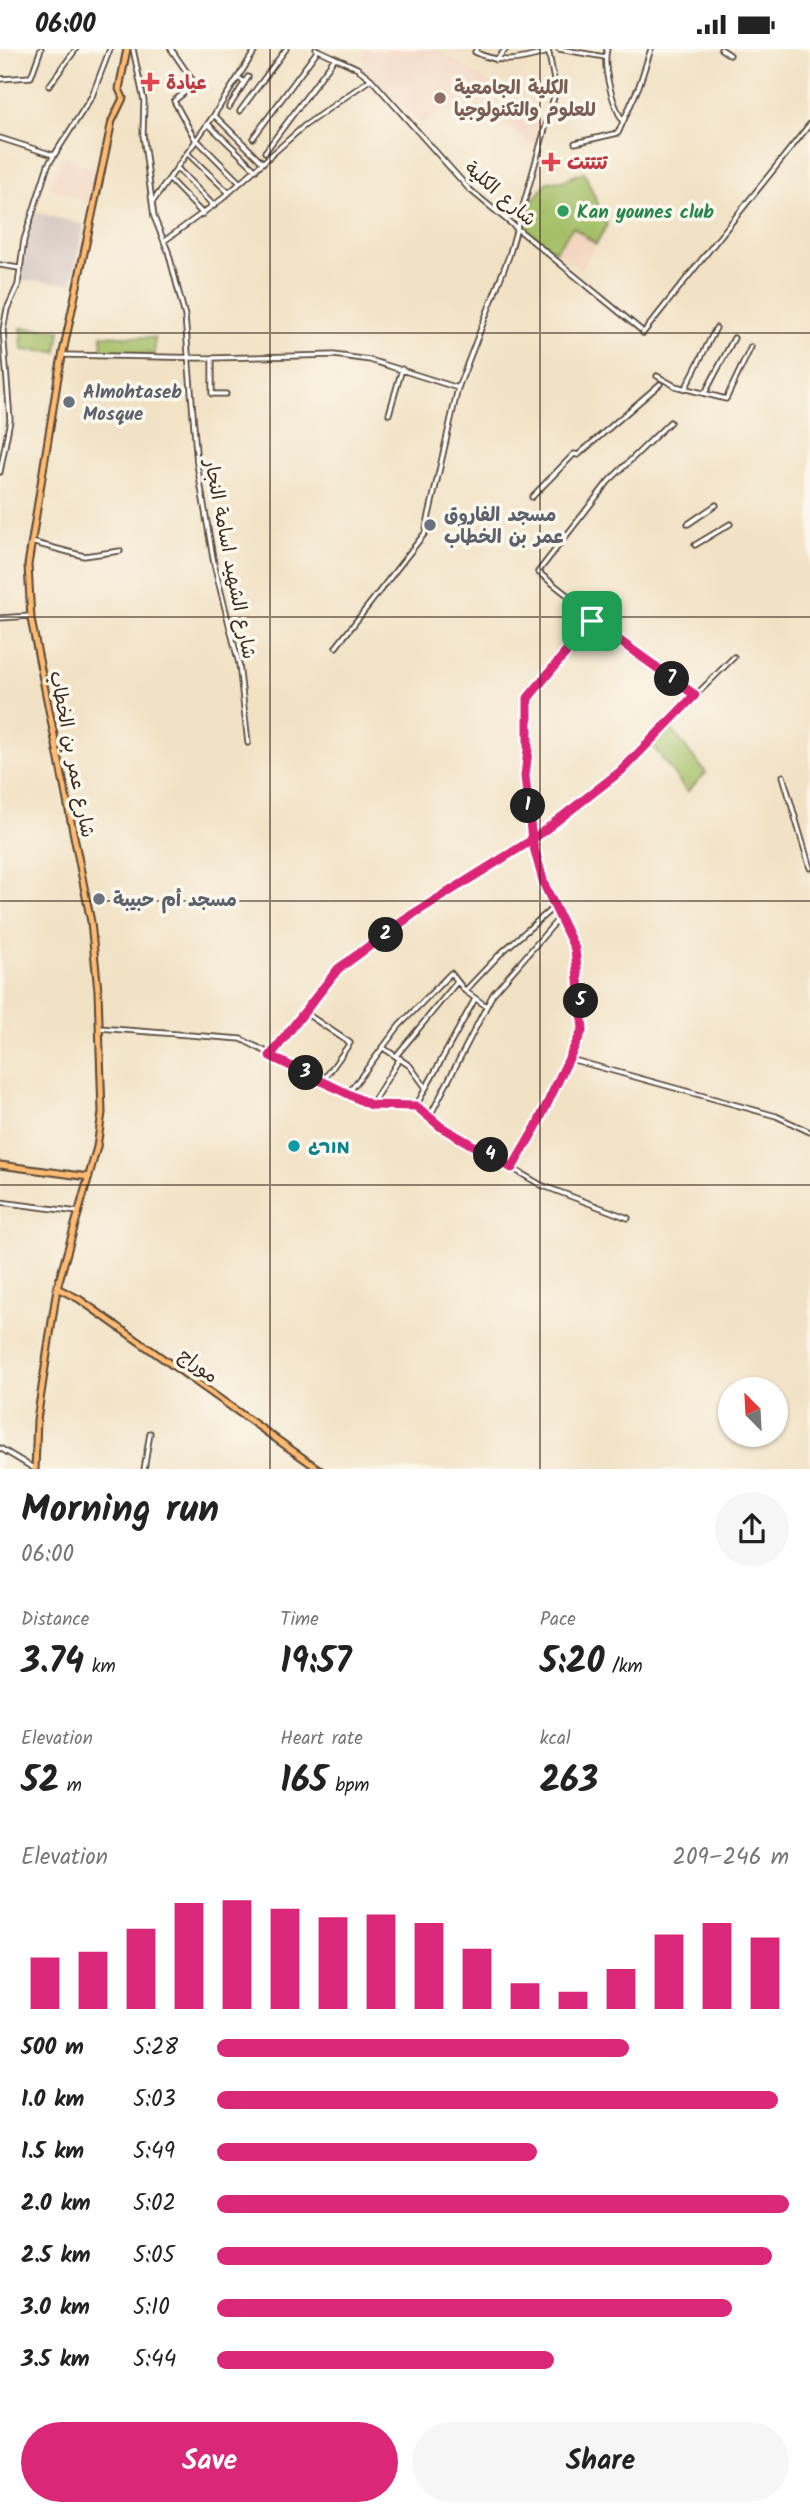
<!DOCTYPE html>
<meta charset="utf-8">
<style>
body{margin:0;font-family:Kalam,"Playpen Sans Arabic","Playpen Sans Hebrew",sans-serif;background:#f6f6f6;color:#222;height:100vh;display:flex;flex-direction:column;font-size:26px;white-space:nowrap}
*{box-sizing:border-box;margin:0}
p{font-size:23px;color:#767676}
.icon{flex:none;width:38px;height:38px;fill:none;stroke:currentColor;stroke-width:2;stroke-linecap:round;stroke-linejoin:round}
.map{position:relative;height:1420px;overflow:hidden}
.sheet{display:flex;flex-direction:column;background:#fff;flex:1}
.sheet>*{flex:none}
.needle{width:46px;rotate:336deg}
.controls{position:absolute;left:718px;top:1328px;display:grid;gap:14px}
.controls a{display:grid;place-items:center;width:70px;height:70px;border-radius:50%;background:#fff;box-shadow:0 2px 5px #0004;font-size:35px}
.pin{position:absolute;display:grid;place-items:center;width:60px;height:60px;color:#fff;margin:-30px;border-radius:14px;box-shadow:0 4px 10px #0006}
.km{position:absolute;width:35px;height:35px;margin:-18px;border-radius:50%;background:#222;color:#fff;font-size:19px;line-height:35px;text-align:center}
.round{display:grid;place-items:center;flex:none;width:74px;height:74px;border-radius:37px;background:#f6f6f6}
.summary{display:flex;align-items:center;justify-content:space-between;height:119px;padding:0 21px}
h1{font-size:38px;font-weight:700;line-height:52px}
.metrics{display:grid;grid-template-columns:repeat(3,1fr);gap:10px;height:119px;padding:7px 21px}
.metrics div{display:grid;align-content:center}
.metrics b{font-size:35px;font-weight:700}
.metrics small{font-size:19px;font-weight:400}
.metrics p{font-size:19px}
.chart{height:196px;padding:14px 21px}
.chart p{display:flex;justify-content:space-between}
.chart svg{width:100%;height:126px;margin-top:7px;stroke:#db2777;stroke-width:6}
.action{display:flex;gap:14px;margin-top:auto;padding:14px 21px}
.action a{flex:1;height:80px;border-radius:42px;background:#db2777;color:#fff;font-size:28px;font-weight:700;line-height:80px;text-align:center}
.action a+a{background:#f6f6f6;color:#222}
ul{padding:0 21px;list-style:none;font-size:23px}
li{display:grid;grid-template-columns:112px 84px 1fr;align-items:center;height:52px}
li i{height:18px;border-radius:9px;background:#db2777}
.status{display:flex;justify-content:space-between;align-items:center;height:49px;padding:0 35px;background:#fff;direction:ltr}
.status svg{height:19px;fill:currentColor}
.map>svg:first-child{display:block}
.built{fill:#f3d4bf}
.industrial{fill:#cfc0bb}
.green{fill:#a4bf66;stroke:#707442;stroke-width:2}
.lines{fill:none;stroke-linecap:round;stroke-linejoin:round}
.minor-casing{stroke:#564637;stroke-width:7}
.major-casing{stroke:#564637;stroke-width:9}
.minor{stroke:#fff;stroke-width:3.5}
.major{stroke:#ffbb71;stroke-width:5}
.route-casing{stroke:#fff;stroke-width:14}
.route{stroke:#db2777;stroke-width:9}
.grid{fill:none;stroke:#3b2a1e;stroke-width:2;stroke-opacity:0.55}
.health-dot{fill:#e0444e;stroke:#fbf7ec;stroke-width:2.5}
.education-dot{fill:#8d6e63;stroke:#fbf7ec;stroke-width:2.5}
.leisure-dot{fill:#2e9e5b;stroke:#fbf7ec;stroke-width:2.5}
.worship-dot{fill:#6b7280;stroke:#fbf7ec;stroke-width:2.5}
.culture-dot{fill:#0f9aa8;stroke:#fbf7ec;stroke-width:2.5}
.labels{text-anchor:middle;stroke-width:7;stroke-linejoin:round;paint-order:stroke}
.health-label{font-size:19px;font-weight:bold;fill:#be3a42;stroke:#fbf7ec;text-anchor:start}
.education-label{font-size:19px;font-weight:bold;fill:#785e54;stroke:#fbf7ec;text-anchor:start}
.street-label{font-size:19px;fill:#3b2a1e;stroke:#fbf7ec}
.leisure-label{font-size:19px;font-weight:bold;fill:#27864d;stroke:#fbf7ec;text-anchor:start}
.worship-label{font-size:19px;font-weight:bold;fill:#5b616d;stroke:#fbf7ec;text-anchor:start}
.culture-label{font-size:19px;font-weight:bold;fill:#0d838f;stroke:#fbf7ec;text-anchor:start}
</style>
<div class="status"><b>06:00</b><svg viewBox="0 0 49 12"><path d="M0 12V9h3v3zM5 12V6h3v6zM10 12V3h3v9zM15 12V0h3v12zM26 1h20v11H26zM47 4h2v5h-2z"/></svg></div>
<div class="map">
<svg width="810" height="1421" viewBox="0 0 810 1421">
<rect width="100%" height="100%" fill="#fbf7ec"/>
<filter id="ink" filterUnits="userSpaceOnUse"><feTurbulence type="fractalNoise" baseFrequency=".0143" numOctaves="2"/><feDisplacementMap in="SourceGraphic" scale="14" xChannelSelector="R" yChannelSelector="G"/><feConvolveMatrix kernelMatrix="1 2 1 2 8 2 1 2 1" color-interpolation-filters="sRGB"/></filter>
<filter id="wash" filterUnits="userSpaceOnUse"><feTurbulence type="fractalNoise" baseFrequency=".00686" numOctaves="4" result="noise"/><feDisplacementMap in="SourceGraphic" scale="28" xChannelSelector="R" yChannelSelector="G"/><feGaussianBlur stdDeviation="1.57" result="paint"/><feColorMatrix in="noise" values="0 0 0 0 0 0 0 0 0 0 0 0 0 0 0 0 0 1.4 0 .05"/><feComposite in="paint" operator="in"/></filter>
<g filter="url(#wash)">
<rect width="100%" height="100%" fill="#f2e2c5"/>
<path class="built" d="M 364,0 L 437,0 L 494,37 L 468,78 L 442,61 L 422,75 L 364,21 Z
M 520,54 L 544,71 L 536,99 L 505,75 Z
M 64,107 L 97,121 L 88,153 L 49,138 Z
M 573,178 L 596,195 L 581,221 L 555,202 Z"/>
<path class="industrial" d="M 34,163 L 84,176 L 72,234 L 20,231 Z"/>
<path class="green" d="M 584,123 L 607,176 L 596,195 L 573,178 L 555,202 L 520,176 L 519,170 L 547,133 L 562,132 Z
M 21,279 L 60,281 L 57,303 L 22,301 Z
M 102,286 L 155,289 L 155,305 L 101,303 Z
M 668,676 L 706,724 L 687,743 L 650,693 Z"/>
</g>
<g filter="url(#ink)">
<g class="lines">
<defs>
<path id="minor" d="M 133,0 L 144,52 L 143,85 L 154,168 L 168,202 L 185,267 L 197,415 L 214,515 L 239,615 L 248,694
M 171,0 L 195,35 L 174,52 L 196,92
M 316,0 L 357,19 L 371,30 L 469,140 L 641,281
M 477,0 L 475,3 C 501,16 521,11 548,3
M 559,0 L 605,8
M 607,0 C 602,20 613,55 623,73
M 721,0 L 730,6
M 496,11 L 506,0
M 238,29 L 245,33 L 248,28
M 0,30 L 31,28 L 41,0
M 49,37 L 76,0
M 229,58 L 245,33
M 240,62 L 286,0
M 214,66 L 256,0
M 208,75 L 256,121
M 0,89 L 53,106
M 253,89 L 318,1
M 197,91 L 240,134
M 575,94 L 618,84 L 639,37 L 651,0
M 265,103 L 335,9
M 187,104 L 229,144
M 177,119 L 214,157
M 169,130 L 203,165
M 154,151 L 214,66 L 263,114
M 164,192 L 222,150 L 304,77 L 371,30
M 0,216 L 19,219
M 643,284 L 810,75
M 63,306 L 212,309 L 334,306 L 370,311 L 458,339
M 212,309 L 212,345 L 226,345
M 657,327 L 675,337 L 726,350 L 751,298
M 685,340 L 716,279
M 705,344 L 734,289
M 389,365 L 402,320
M 670,373 L 608,433 L 538,523 L 571,549 C 581,575 668,627 695,645
M 0,423 L 10,371 L 3,281 L 7,260 L 18,236 L 24,191 L 48,116 L 92,47 L 110,0
M 532,448 L 574,405 L 578,406 L 660,335
M 688,475 L 716,456
M 31,493 L 84,507 L 120,502
M 695,496 L 730,475
M 0,569 L 30,567
M 336,598 L 425,484 L 458,339 L 509,207 L 556,41 L 548,0
M 783,727 L 810,819
M 465,942 L 501,904 L 555,857
M 304,963 L 350,994 L 323,1032
M 99,979 L 241,990 L 371,1056 L 416,1057 L 441,1078 L 541,1136 L 628,1169
M 382,998 L 410,1017 L 426,1039
M 270,1007 L 338,920 L 413,865 L 532,791 L 571,761 L 621,721 L 734,608
M 396,1007 L 457,933
M 570,1010 L 776,1067 L 810,1083
M 347,1046 L 399,977 L 451,924 L 465,942 L 486,957
M 371,1056 L 400,1009
M 416,1057 L 475,950
M 430,1067 L 493,945 L 560,868
M 512,1119 L 536,1078 L 583,980 L 575,900 L 544,835 L 532,791 L 525,727 L 529,701 L 528,649 L 592,572
M 0,1153 L 78,1163
M 0,1399 L 35,1420
M 144,1421 L 150,1384"/>
<path id="major" d="M 0,1116 L 89,1128
M 57,1239 L 79,1250 L 320,1421
M 35,1421 L 37,1371 L 57,1239 L 97,1098 L 102,1064 L 98,942 L 91,873 L 31,570 L 28,516 L 59,322 L 112,72 L 123,49 L 119,40 L 127,0"/>
</defs>
<use href="#minor" class="minor-casing"/>
<use href="#major" class="major-casing"/>
<use href="#minor" class="minor"/>
<use href="#major" class="major"/>
</g>
</g>
<g class="lines" filter="url(#ink)">
<defs>
<path id="route" d="M 592,572 L 528,649 L 528,701 L 525,727 L 532,791 L 413,865 L 338,920 L 270,1007 L 371,1056 L 416,1057 L 441,1078 L 512,1119 L 536,1078 L 583,980 L 575,900 L 544,835 L 532,791 L 621,722 L 695,646 L 592,572"/>
</defs>
<use href="#route" class="route-casing"/>
<use href="#route" class="route"/>
</g>
<path class="grid" d="M 270,0 L 270,1421M 540,0 L 540,1421M 0,284 L 810,284M 0,568 L 810,568M 0,852 L 810,852M 0,1136 L 810,1136"/>
<g class="health-dot">
<path d="M146.5 22.5h7v7h7v7h-7v7h-7v-7h-7v-7h7z"/>
<path d="M547.5 102.5h7v7h7v7h-7v7h-7v-7h-7v-7h7z"/>
</g>
<circle class="education-dot" cx="440" cy="49" r="7"/>
<circle class="leisure-dot" cx="563" cy="162" r="7"/>
<g class="worship-dot">
<circle cx="69" cy="353" r="7"/>
<circle cx="430" cy="476" r="7"/>
<circle cx="99" cy="850" r="7"/>
</g>
<circle class="culture-dot" cx="294" cy="1097" r="7"/>
<g class="labels">
<g class="health-label">
<text x="166" y="40">عيادة</text>
<text x="567" y="120">تتتتت</text>
</g>
<g class="education-label">
<text x="454" y="45">الكلية الجامعية<tspan x="454" dy="22">للعلوم والتكنولوجيا</tspan></text>
</g>
<g class="street-label">
<text transform="translate(501 144) rotate(41)" y="7">شارع الكلية</text>
<text transform="translate(231 510) rotate(79)" y="7">شارع الشهيد اسامة النجار</text>
<text transform="translate(73 705) rotate(79)" y="7">شارع عمر بن الخطاب</text>
<text transform="translate(199 1316) rotate(37)" y="7">موراج</text>
</g>
<g class="leisure-label">
<text x="577" y="169">Kan younes club</text>
</g>
<g class="worship-label">
<text x="83" y="349">Almohtaseb<tspan x="83" dy="22">Mosque</tspan></text>
<text x="444" y="472">مسجد الفاروق<tspan x="444" dy="22">عمر بن الخطاب</tspan></text>
<text x="113" y="857">مسجد أم حبيبة</text>
</g>
<g class="culture-label">
<text x="308" y="1104">מורג</text>
</g>
</g>
</svg>
<div class="controls">
<a><svg class="needle" viewBox="-14 -14 28 28"><path d="M0-13l5 13h-10z" fill="#e53935"/><path d="M0 13l5-13h-10z" fill="#767676"/></svg></a>
</div>
<div class="pin" style="left:592px;top:572px;background:#1e9e55"><svg class="icon" aria-label="arrive" viewBox="0 0 24 24"><path d="M6 21V4h12l-3 4 3 4H6"/></svg></div>
<b class="km" style="left:528px;top:757px">1</b>
<b class="km" style="left:386px;top:886px">2</b>
<b class="km" style="left:306px;top:1024px">3</b>
<b class="km" style="left:491px;top:1106px">4</b>
<b class="km" style="left:581px;top:952px">5</b>
<b class="km" style="left:672px;top:630px">7</b>
</div>
<section class="sheet">
<div class="summary"><div><h1>Morning run</h1><p>06:00</p></div><a class="round"><svg class="icon" aria-label="share" viewBox="0 0 24 24"><path d="M12 15V3M7 8l5-5 5 5M5 13v7h14v-7"/></svg></a></div>
<div class="metrics">
<div><p>Distance</p><b>3.74<small> km</small></b></div>
<div><p>Time</p><b>19:57</b></div>
<div><p>Pace</p><b>5:20<small> /km</small></b></div>
</div>
<div class="metrics">
<div><p>Elevation</p><b>52<small> m</small></b></div>
<div><p>Heart rate</p><b>165<small> bpm</small></b></div>
<div><p>kcal</p><b>263</b></div>
</div>
<div class="chart"><p><span>Elevation</span>209–246 m</p>
<svg viewBox="0 0 160 44" preserveAspectRatio="none"><path d="M5 44V26M15 44V24M25 44V16M35 44V7M45 44V6M55 44V9M65 44V12M75 44V11M85 44V14M95 44V23M105 44V35M115 44V38M125 44V30M135 44V18M145 44V14M155 44V19"/></svg>
</div>
<ul>
<li><b>500 m</b>5:28<i style="width:72%"></i></li>
<li><b>1.0 km</b>5:03<i style="width:98%"></i></li>
<li><b>1.5 km</b>5:49<i style="width:56%"></i></li>
<li><b>2.0 km</b>5:02<i style="width:100%"></i></li>
<li><b>2.5 km</b>5:05<i style="width:97%"></i></li>
<li><b>3.0 km</b>5:10<i style="width:90%"></i></li>
<li><b>3.5 km</b>5:44<i style="width:59%"></i></li>
</ul>
<div class="action"><a>Save</a><a>Share</a></div>
</section>
